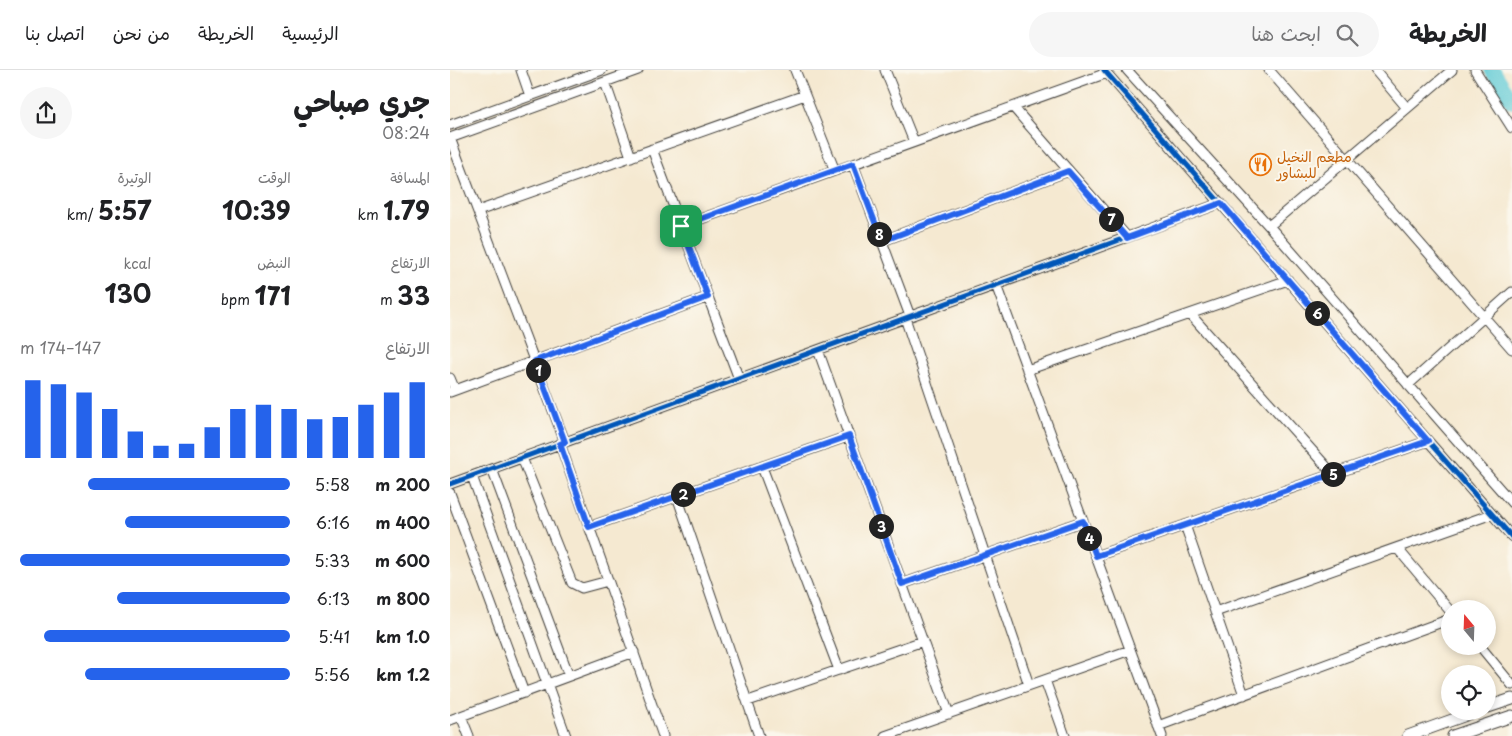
<!DOCTYPE html>
<html lang="ar">
<meta charset="utf-8">
<style>
body{margin:0;font-family:"Playpen Sans","Playpen Sans Arabic",sans-serif;background:#f6f6f6;color:#202124;direction:rtl;height:100vh;display:flex;flex-direction:column;font-size:19px;white-space:nowrap}
*{box-sizing:border-box;margin:0}
p{font-size:16px;color:#757577}
.icon{flex:none;width:28px;height:28px;fill:none;stroke:currentColor;stroke-width:2;stroke-linecap:round;stroke-linejoin:round}
.map{position:relative;flex:1;overflow:hidden;direction:ltr}
.panel{display:flex;flex-direction:column;background:#fff;width:450px}
.panel>*{flex:none}
.needle{width:32px;rotate:341deg}
.tools{position:absolute;left:991px;top:530px;display:grid;gap:10px}
.tools a{display:grid;place-items:center;width:55px;height:55px;border-radius:50%;background:#fff;box-shadow:0 2px 8px #0003;font-size:25px}
.pin{position:absolute;display:grid;place-items:center;width:42px;height:42px;color:#fff;margin:-21px;border-radius:10px;box-shadow:0 2px 8px #0006}
.km{position:absolute;width:25px;height:25px;margin:-12px;border-radius:50%;background:#222;color:#fff;font-size:14px;line-height:25px;text-align:center}
.round{display:grid;place-items:center;flex:none;width:52px;height:52px;border-radius:26px;background:#f6f6f6}
.summary{display:flex;align-items:center;justify-content:space-between;height:85px;padding:0 20px}
h1{font-size:28px;font-weight:700;line-height:38px}
.metrics{display:grid;grid-template-columns:repeat(3,1fr);gap:8px;height:85px;padding:5px 20px}
.metrics div{display:grid;align-content:center}
.metrics b{font-size:25px;font-weight:700}
.metrics small{font-size:14px;font-weight:400}
.metrics p{font-size:14px}
.chart{height:140px;padding:10px 20px}
.chart p{display:flex;justify-content:space-between}
.chart svg{width:100%;height:90px;margin-top:5px;stroke:#2563eb;stroke-width:6}
ul{padding:0 20px;list-style:none;font-size:16px}
li{display:grid;grid-template-columns:80px 60px 1fr;align-items:center;height:38px}
li i{height:12px;border-radius:6px;background:#2563eb}
header{display:flex;align-items:center;gap:30px;box-sizing:border-box;height:70px;padding:0 25px;background:#fff;border-bottom:1px solid #e0e0e0}
header strong{font-size:24px}
nav{display:flex;gap:28px;margin-inline-start:auto;font-size:18px}
.search{width:350px;height:45px;background:#f6f6f6;display:flex;align-items:center;gap:12px;box-sizing:border-box;padding:0 18px;border-radius:28px;color:#757577;font-size:19px}
main{display:flex;flex:1;min-height:0}
.map>svg:first-child{display:block}
.lines{fill:none;stroke-linecap:round;stroke-linejoin:round}
.river{stroke:#5ecad6;stroke-width:16}
.minor-casing{stroke:#3d3b37;stroke-width:11}
.major-casing{stroke:#3d3b37;stroke-width:13}
.minor{stroke:#fff;stroke-width:9}
.major{stroke:#fff;stroke-width:11}
.cycleway-casing{stroke:#fbf7ec;stroke-width:8}
.cycleway{stroke:#0057b8;stroke-width:5}
.route-casing{stroke:#fff;stroke-width:10}
.route{stroke:#2563eb;stroke-width:6}
.labels{text-anchor:middle;stroke-width:4;stroke-linejoin:round;paint-order:stroke}
.food-label{font-size:14px;fill:#c56008;stroke:#fbf7ec;text-anchor:start}
</style>
<header>
<strong>الخريطة</strong>
<div class="search"><svg class="icon" aria-label="search" viewBox="0 0 24 24"><circle cx="10" cy="10" r="6"/><path d="M15 15l6 6"/></svg>ابحث هنا</div>
<nav><a>الرئيسية</a><a>الخريطة</a><a>من نحن</a><a>اتصل بنا</a></nav>
</header>
<main>
<div class="map">
<svg width="1062" height="666" viewBox="0 0 1062 666">
<rect width="100%" height="100%" fill="#fbf7ec"/>
<filter id="ink" filterUnits="userSpaceOnUse"><feTurbulence type="fractalNoise" baseFrequency=".02" numOctaves="2"/><feDisplacementMap in="SourceGraphic" scale="10" xChannelSelector="R" yChannelSelector="G"/><feConvolveMatrix kernelMatrix="1 2 1 2 8 2 1 2 1" color-interpolation-filters="sRGB"/></filter>
<filter id="wash" filterUnits="userSpaceOnUse"><feTurbulence type="fractalNoise" baseFrequency=".0096" numOctaves="4" result="noise"/><feDisplacementMap in="SourceGraphic" scale="20" xChannelSelector="R" yChannelSelector="G"/><feGaussianBlur stdDeviation="1.12" result="paint"/><feColorMatrix in="noise" values="0 0 0 0 0 0 0 0 0 0 0 0 0 0 0 0 0 1.4 0 .05"/><feComposite in="paint" operator="in"/></filter>
<g filter="url(#wash)">
<rect width="100%" height="100%" fill="#f5e9d1"/>
<g class="lines">
<path class="river" d="M 1042,0 L 1062,31"/>
</g>
</g>
<g filter="url(#ink)">
<g class="lines">
<defs>
<path id="minor" d="M 71,0 L 80,26
M 345,0 L 385,101
M 435,0 L 464,72
M 654,0 L 1062,467
M 677,0 L 819,156 L 1062,433
M 819,0 L 1062,279
M 925,0 L 957,38
M 1025,0 L 1062,58
M 155,12 L 181,87
M 563,37 L 677,167
M 0,55 L 152,0
M 0,68 L 115,372
M 0,68 L 188,0
M 202,79 L 289,309
M 403,94 L 460,246
M 28,141 L 355,25
M 231,156 L 657,3
M 819,156 L 1002,0
M 432,171 L 618,101
M 546,215 L 712,666
M 740,244 L 883,404
M 455,248 L 579,615
M 368,280 L 499,644
M 577,300 L 838,210
M 0,308 L 5,320
M 958,315 L 1062,222
M 0,322 L 258,227
M 110,374 L 213,666
M 72,388 L 122,513 L 132,518 L 158,511
M 312,397 L 389,600
M 42,399 L 119,606
M 22,406 L 116,666
M 0,414 L 771,133
M 0,423 L 74,623
M 227,426 L 309,666
M 735,455 L 794,625
M 139,457 L 399,366
M 947,478 L 1000,541
M 646,486 L 978,371
M 452,514 L 633,451
M 765,542 L 1042,444
M 1030,576 L 1062,615
M 595,610 L 615,666
M 298,631 L 473,571
M 11,646 L 19,666
M 0,650 L 184,582
M 708,656 L 1000,549
M 435,666 L 680,580"/>
<path id="major" d="M 1038,637 L 1062,629
M 958,666 L 1027,641
M 1003,666 L 1062,646"/>
</defs>
<use href="#minor" class="minor-casing"/>
<use href="#major" class="major-casing"/>
<use href="#minor" class="minor"/>
<use href="#major" class="major"/>
<defs>
<path id="cycleway" d="M 654,0 L 1062,467
M 0,414 L 771,133"/>
</defs>
<use href="#cycleway" class="cycleway-casing"/>
<use href="#cycleway" class="cycleway"/>
</g>
</g>
<g class="lines" filter="url(#ink)">
<defs>
<path id="route" d="M 403,94 L 432,171 L 618,101 L 677,168 L 771,133 L 978,371 L 646,486 L 633,451 L 452,514 L 399,366 L 139,457 L 110,374 L 115,372 L 85,291 L 258,227 L 231,156 Z"/>
</defs>
<use href="#route" class="route-casing"/>
<use href="#route" class="route"/>
</g>
<defs>
<symbol id="restaurant-ring" viewBox="-11 -11 22 22"><circle r="9.5" fill="#fbf7ec" stroke="#e8710a" stroke-width="1.5"/><path d="M-5-6h1v4h1v-4h1v4h1v-4h1v5L-1.5 .5V6h-2V.5L-5-1ZM5-6V6H3V1.5H1.5Q1.5-4 5-6Z" fill="#e8710a"/></symbol>
</defs>
<g fill-rule="evenodd">
<use href="#restaurant-ring" x="798" y="82" width="25" height="25"/>
</g>
<g class="labels">
<g class="food-label">
<text x="827" y="92">مطعم النخيل<tspan x="827" dy="16">للبشاور</tspan></text>
</g>
</g>
</svg>
<div class="tools">
<a><svg class="needle" viewBox="-14 -14 28 28"><path d="M0-13l5 13h-10z" fill="#e53935"/><path d="M0 13l5-13h-10z" fill="#757577"/></svg></a>
<a><svg class="icon" aria-label="locate" viewBox="0 0 24 24"><circle cx="12" cy="12" r="6"/><path d="M12 2v4M12 18v4M2 12h4M18 12h4"/></svg></a>
</div>
<div class="pin" style="left:231px;top:156px;background:#1e9e55"><svg class="icon" aria-label="arrive" viewBox="0 0 24 24"><path d="M6 21V4h12l-3 4 3 4H6"/></svg></div>
<b class="km" style="left:88px;top:300px">1</b>
<b class="km" style="left:233px;top:424px">2</b>
<b class="km" style="left:431px;top:456px">3</b>
<b class="km" style="left:639px;top:468px">4</b>
<b class="km" style="left:883px;top:404px">5</b>
<b class="km" style="left:867px;top:243px">6</b>
<b class="km" style="left:661px;top:149px">7</b>
<b class="km" style="left:429px;top:164px">8</b>
</div>
<section class="panel">
<div class="summary"><div><h1>جري صباحي</h1><p>08:24</p></div><a class="round"><svg class="icon" aria-label="share" viewBox="0 0 24 24"><path d="M12 15V3M7 8l5-5 5 5M5 13v7h14v-7"/></svg></a></div>
<div class="metrics">
<div><p>المسافة</p><b>1.79<small> km</small></b></div>
<div><p>الوقت</p><b>10:39</b></div>
<div><p>الوتيرة</p><b>5:57<small> /km</small></b></div>
</div>
<div class="metrics">
<div><p>الارتفاع</p><b>33<small> m</small></b></div>
<div><p>النبض</p><b>171<small> bpm</small></b></div>
<div><p>kcal</p><b>130</b></div>
</div>
<div class="chart"><p><span>الارتفاع</span>147–174 m</p>
<svg viewBox="0 0 160 44" preserveAspectRatio="none"><path d="M5 44V6M15 44V8M25 44V12M35 44V20M45 44V31M55 44V38M65 44V37M75 44V29M85 44V20M95 44V18M105 44V20M115 44V25M125 44V24M135 44V18M145 44V12M155 44V7"/></svg>
</div>
<ul>
<li><b>200 m</b>5:58<i style="width:75%"></i></li>
<li><b>400 m</b>6:16<i style="width:61%"></i></li>
<li><b>600 m</b>5:33<i style="width:100%"></i></li>
<li><b>800 m</b>6:13<i style="width:64%"></i></li>
<li><b>1.0 km</b>5:41<i style="width:91%"></i></li>
<li><b>1.2 km</b>5:56<i style="width:76%"></i></li>
</ul>
</section>
</main>
